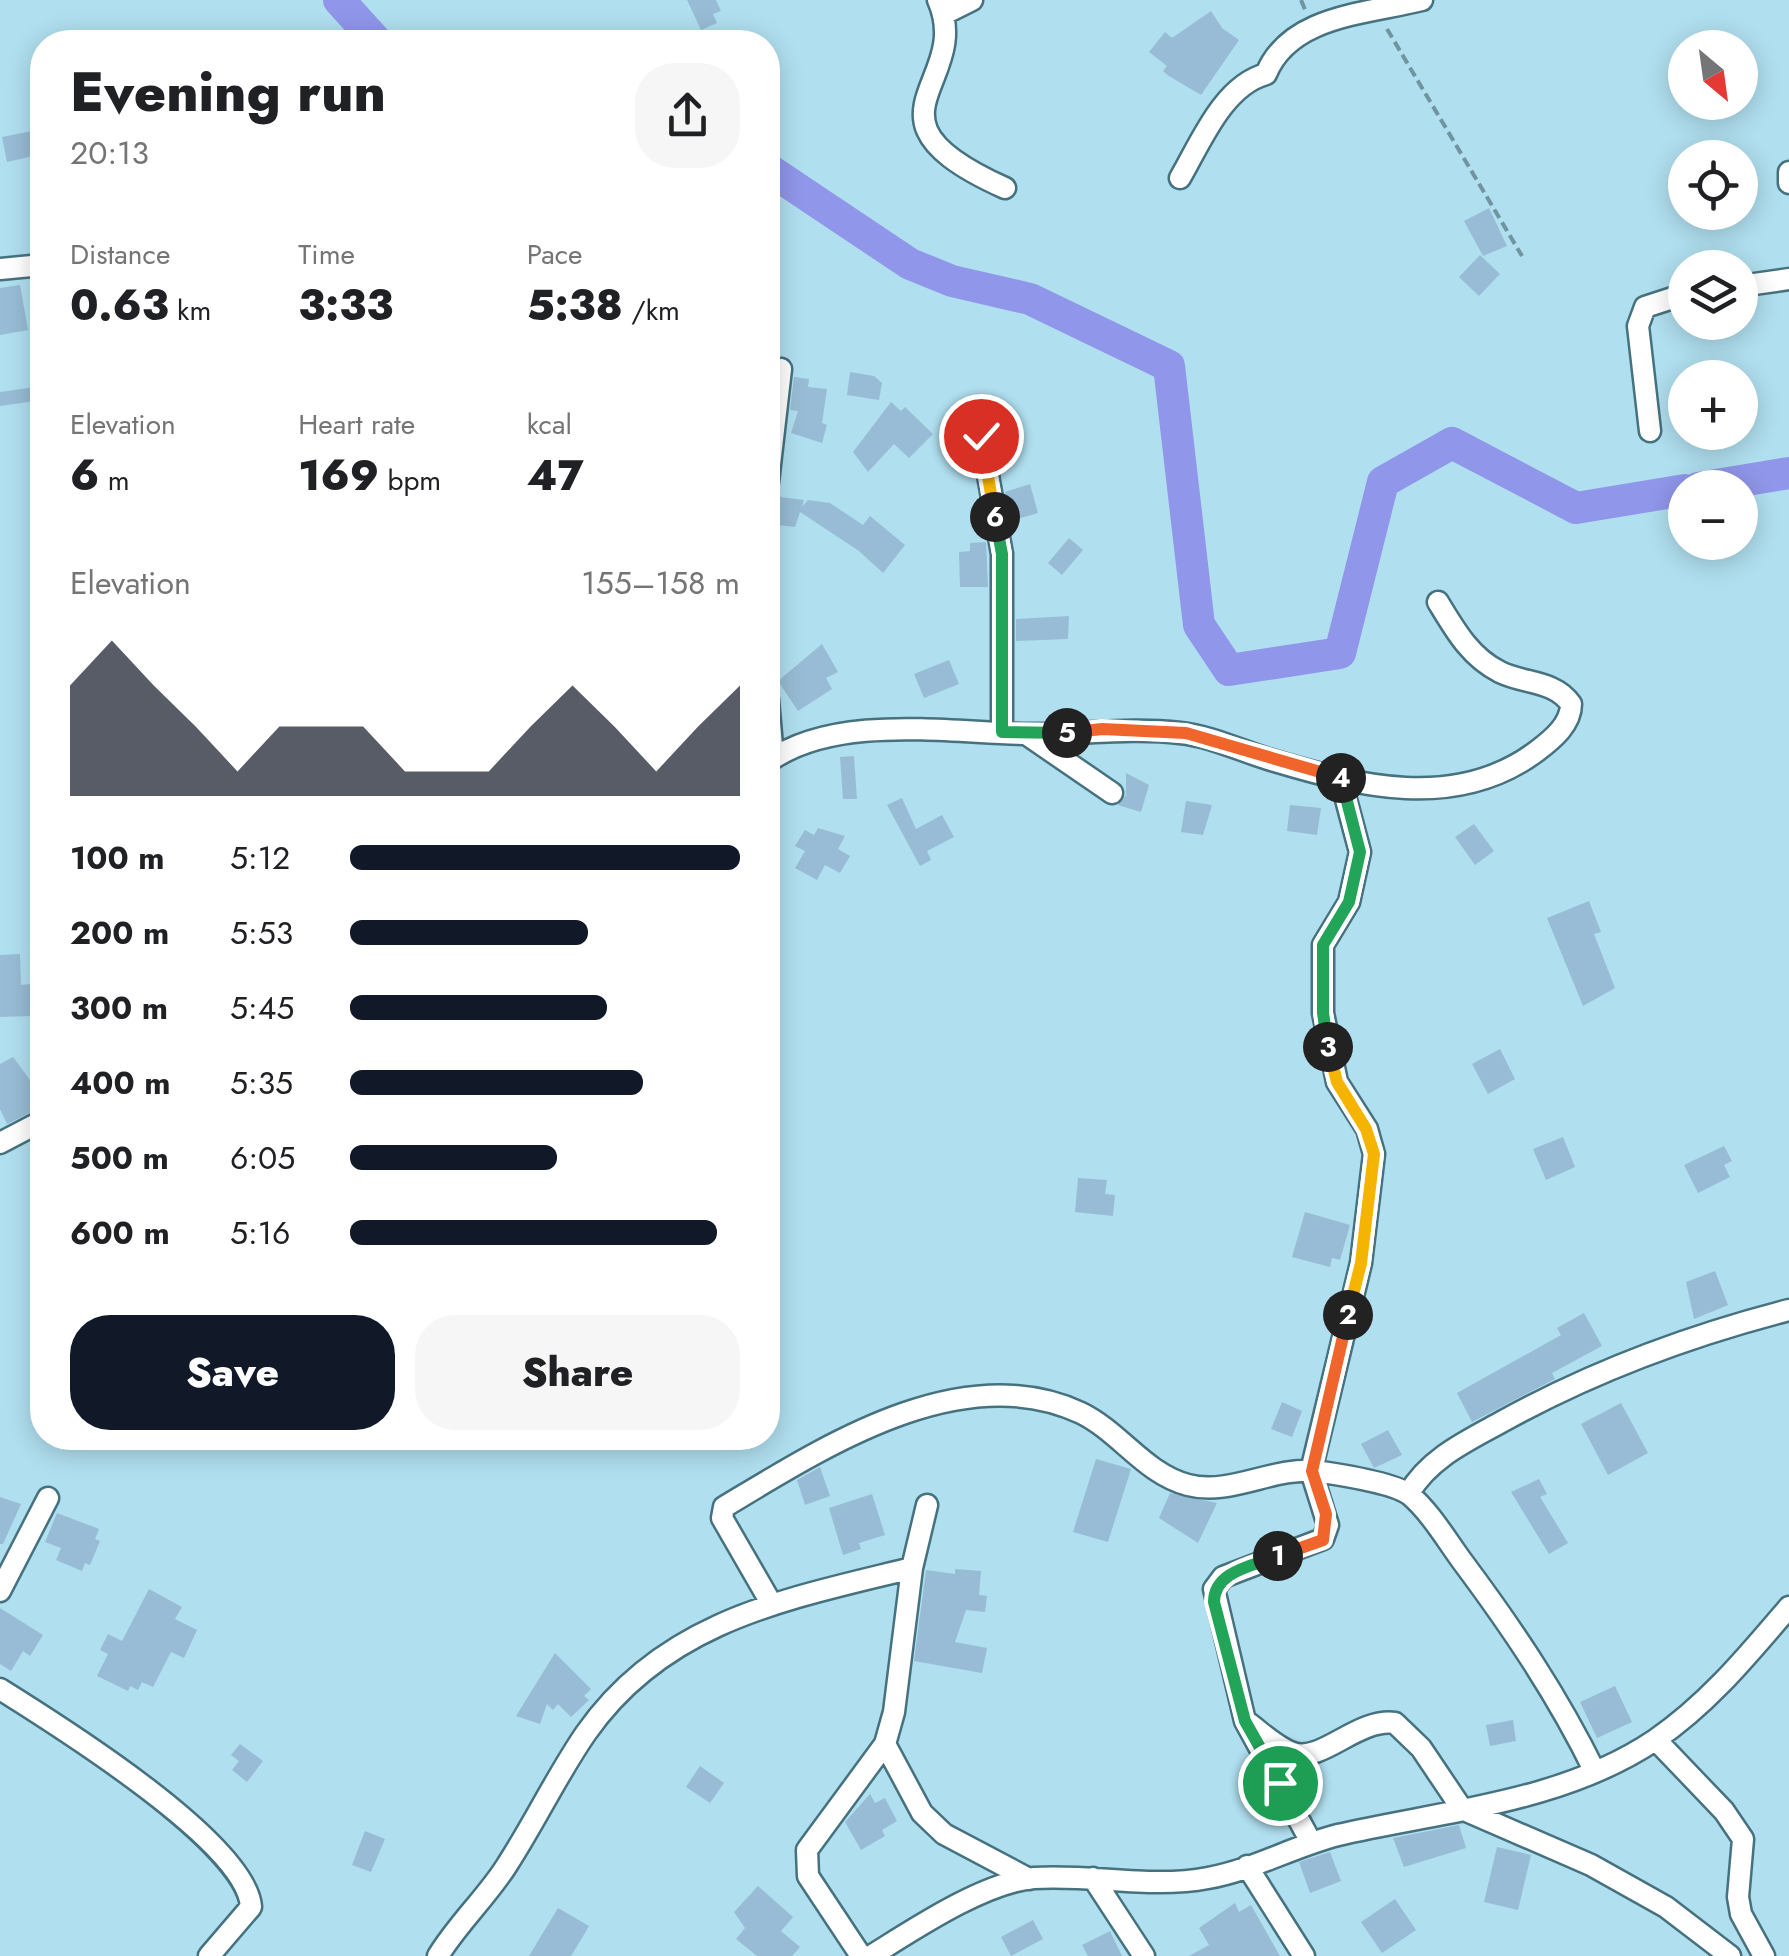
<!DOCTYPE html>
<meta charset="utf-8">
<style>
body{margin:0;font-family:Jost,sans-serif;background:#f6f6f6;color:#202124;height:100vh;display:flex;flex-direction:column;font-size:38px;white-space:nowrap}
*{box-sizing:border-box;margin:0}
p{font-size:32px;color:#757577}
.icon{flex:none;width:55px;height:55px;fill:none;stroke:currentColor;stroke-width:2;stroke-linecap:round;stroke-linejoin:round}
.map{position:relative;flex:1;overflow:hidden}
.side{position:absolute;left:30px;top:30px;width:750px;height:1420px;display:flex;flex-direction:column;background:#fff;border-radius:40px;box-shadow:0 5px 25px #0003}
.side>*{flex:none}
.needle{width:65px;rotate:151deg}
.controls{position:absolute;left:1668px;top:30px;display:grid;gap:20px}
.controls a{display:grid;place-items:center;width:90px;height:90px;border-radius:50%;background:#fff;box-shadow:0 5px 25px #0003;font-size:50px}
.pin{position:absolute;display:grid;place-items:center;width:85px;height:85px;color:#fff;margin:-42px;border:5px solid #fff;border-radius:50%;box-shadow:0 2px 10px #0007}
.km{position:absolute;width:50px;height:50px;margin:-25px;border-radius:50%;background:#222;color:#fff;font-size:28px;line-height:50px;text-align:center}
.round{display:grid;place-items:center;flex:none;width:105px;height:105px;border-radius:40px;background:#f6f6f6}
.summary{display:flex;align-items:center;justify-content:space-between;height:170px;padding:0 40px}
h1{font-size:55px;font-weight:800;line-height:75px}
.stats{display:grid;grid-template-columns:repeat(3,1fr);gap:15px;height:170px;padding:10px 40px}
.stats div{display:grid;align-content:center}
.stats b{font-size:42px;font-weight:800}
.stats small{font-size:28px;font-weight:400}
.stats p{font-size:28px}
.chart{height:280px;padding:20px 40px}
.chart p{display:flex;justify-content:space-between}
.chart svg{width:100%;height:180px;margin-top:10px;fill:#111827;opacity:.7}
.action{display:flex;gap:20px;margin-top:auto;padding:20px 40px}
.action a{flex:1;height:115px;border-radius:40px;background:#111827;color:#fff;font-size:40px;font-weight:800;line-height:115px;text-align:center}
.action a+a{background:#f6f6f6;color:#202124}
ul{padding:0 40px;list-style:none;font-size:32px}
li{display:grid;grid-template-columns:160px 120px 1fr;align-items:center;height:75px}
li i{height:25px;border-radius:12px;background:#111827}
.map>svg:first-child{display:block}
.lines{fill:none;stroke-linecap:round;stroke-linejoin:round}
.river{stroke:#9096e9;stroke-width:32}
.building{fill:#98bcd5}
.minor-casing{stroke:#46727f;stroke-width:25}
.path{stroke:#7094a0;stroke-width:4;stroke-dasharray:10 5;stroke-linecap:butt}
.minor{stroke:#fff;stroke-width:20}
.split-1-casing{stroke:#fff;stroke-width:20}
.split-2-casing{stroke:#fff;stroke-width:20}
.split-3-casing{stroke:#fff;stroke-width:20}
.split-4-casing{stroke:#fff;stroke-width:20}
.split-5-casing{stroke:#fff;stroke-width:20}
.split-6-casing{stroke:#fff;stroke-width:20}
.split-7-casing{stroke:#fff;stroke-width:20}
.split-1{stroke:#22a559;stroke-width:12}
.split-2{stroke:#f0652b;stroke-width:12}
.split-3{stroke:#f5b400;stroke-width:12}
.split-4{stroke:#22a559;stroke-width:12}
.split-5{stroke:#f0652b;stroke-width:12}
.split-6{stroke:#22a559;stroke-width:12}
.split-7{stroke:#f5b400;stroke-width:12}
</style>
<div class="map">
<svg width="1789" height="1956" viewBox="0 0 1789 1956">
<rect width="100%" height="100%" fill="#b0dfef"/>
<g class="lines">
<path class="river" d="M 339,0 L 377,42
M 768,169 L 910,264 L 952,281 L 1030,299 L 1169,366 L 1199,625 L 1229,670 L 1340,653 L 1383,482 L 1452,443 L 1576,508 L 1685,490
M 1698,488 L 1789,473"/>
</g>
<path class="building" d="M 687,0 L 716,0 L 721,11 L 713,14 L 717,23 L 701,30 Z
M 1211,11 L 1222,28 L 1239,40 L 1201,95 L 1169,76 L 1163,71 L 1167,66 L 1149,52 L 1165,32 L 1172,38 Z
M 42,129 L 42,154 L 7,162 L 2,137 Z
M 1489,208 L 1507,246 L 1483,256 L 1464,221 Z
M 1480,255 L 1500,274 L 1479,296 L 1459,277 Z
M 20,285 L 28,330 L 0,335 L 0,288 Z
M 850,372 L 874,376 L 882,383 L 879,400 L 847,395 Z
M 794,377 L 809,379 L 808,387 L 827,389 L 822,423 L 827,425 L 822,443 L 791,433 L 798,411 L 790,410 Z
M 42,386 L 42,400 L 0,406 L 0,392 Z
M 891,402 L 901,411 L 905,407 L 933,434 L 909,458 L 894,444 L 868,472 L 853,452 Z
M 1030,484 L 1038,513 L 1010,521 L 1005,492 Z
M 773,496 L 804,500 L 802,507 L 808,500 L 830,503 L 863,525 L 870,516 L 905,545 L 883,573 L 859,551 L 800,512 L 795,527 L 769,524 Z
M 1069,538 L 1083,550 L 1062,575 L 1048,563 Z
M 986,542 L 988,587 L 960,587 L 959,552 L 970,551 L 970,543 Z
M 1069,616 L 1068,639 L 1016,641 L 1016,619 Z
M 822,644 L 838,672 L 826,678 L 832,689 L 798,711 L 778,681 Z
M 949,660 L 959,684 L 924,698 L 914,674 Z
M 854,756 L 857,799 L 843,799 L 840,757 Z
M 1126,773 L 1149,785 L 1141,812 L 1118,805 L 1126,795 Z
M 902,798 L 916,829 L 942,815 L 954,837 L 927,851 L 931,860 L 920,866 L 887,805 Z
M 1186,801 L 1212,805 L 1203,835 L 1181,832 Z
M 1290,805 L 1321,808 L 1317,835 L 1287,831 Z
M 1474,824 L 1494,851 L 1475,865 L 1455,837 Z
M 818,828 L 845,836 L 838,849 L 850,856 L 840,873 L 825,865 L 817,880 L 795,868 L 805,851 L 795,846 L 805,830 L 814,835 Z
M 1589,901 L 1601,932 L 1594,934 L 1615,988 L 1583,1006 L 1547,918 Z
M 20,954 L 21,985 L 30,984 L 32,1016 L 0,1017 L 0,955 Z
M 1500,1049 L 1515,1079 L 1488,1094 L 1472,1064 Z
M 13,1057 L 30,1080 L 40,1108 L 7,1124 L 0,1109 L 0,1064 Z
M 1563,1137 L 1575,1167 L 1546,1180 L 1533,1149 Z
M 1724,1146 L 1732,1161 L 1724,1165 L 1730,1177 L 1698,1193 L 1684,1165 Z
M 1078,1178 L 1107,1180 L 1105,1194 L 1115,1195 L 1113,1216 L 1075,1212 Z
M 1305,1212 L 1350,1225 L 1340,1260 L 1332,1258 L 1330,1267 L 1292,1257 Z
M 1715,1271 L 1728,1305 L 1694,1319 L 1686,1282 Z
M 1584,1313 L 1602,1346 L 1552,1373 L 1555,1379 L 1472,1422 L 1457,1393 L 1561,1335 L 1557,1328 Z
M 1282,1402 L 1302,1411 L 1292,1437 L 1271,1429 Z
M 1621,1403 L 1648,1453 L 1608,1475 L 1581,1424 Z
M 1388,1430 L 1402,1455 L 1374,1468 L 1361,1444 Z
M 1096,1459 L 1131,1469 L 1108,1542 L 1073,1532 Z
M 820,1467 L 830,1496 L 805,1505 L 797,1480 Z
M 1539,1479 L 1547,1494 L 1540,1497 L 1568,1543 L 1549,1554 L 1511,1492 Z
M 1170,1493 L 1217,1503 L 1198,1543 L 1159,1518 Z
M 872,1494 L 885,1535 L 859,1543 L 861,1549 L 843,1555 L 829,1508 Z
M 0,1497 L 21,1504 L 3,1544 L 0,1544 Z
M 57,1513 L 99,1529 L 95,1539 L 100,1541 L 90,1565 L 85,1563 L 82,1571 L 56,1560 L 61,1548 L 45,1542 Z
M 955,1569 L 981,1571 L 979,1595 L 987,1596 L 985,1612 L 966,1610 L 955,1642 L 987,1648 L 982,1673 L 914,1661 L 926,1570 L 955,1574 Z
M 149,1589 L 182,1607 L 175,1619 L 197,1630 L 184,1658 L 171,1652 L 153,1687 L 142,1682 L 138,1690 L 130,1686 L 128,1691 L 97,1676 L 108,1654 L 100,1650 L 108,1634 L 122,1641 Z
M 0,1608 L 43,1635 L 30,1656 L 23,1651 L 11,1671 L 0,1664 Z
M 555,1653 L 591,1689 L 584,1696 L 589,1700 L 571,1717 L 558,1704 L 553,1710 L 547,1704 L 540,1724 L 516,1716 Z
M 1615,1686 L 1632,1722 L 1597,1738 L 1580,1702 Z
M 1513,1720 L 1516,1741 L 1490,1746 L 1486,1725 Z
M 240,1744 L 263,1761 L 247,1782 L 232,1770 L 239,1761 L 231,1755 Z
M 700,1766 L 724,1783 L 710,1803 L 686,1787 Z
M 870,1794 L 875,1803 L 885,1798 L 897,1821 L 882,1830 L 885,1836 L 861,1850 L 845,1822 Z
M 1459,1825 L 1466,1848 L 1404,1867 L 1393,1838 Z
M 365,1831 L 385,1839 L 371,1872 L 352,1865 Z
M 1497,1847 L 1531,1855 L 1518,1910 L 1484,1902 Z
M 1330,1852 L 1341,1881 L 1310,1893 L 1299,1862 Z
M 758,1886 L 793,1917 L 781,1931 L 800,1947 L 792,1956 L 757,1956 L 736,1939 L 745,1928 L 734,1912 Z
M 1395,1899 L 1416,1930 L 1382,1953 L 1361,1922 Z
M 1235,1903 L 1239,1912 L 1251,1905 L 1280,1956 L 1189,1956 L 1209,1945 L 1199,1928 Z
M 558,1908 L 589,1926 L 582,1938 L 571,1956 L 529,1956 Z
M 1033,1920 L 1043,1939 L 1011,1956 L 1001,1937 Z
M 1110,1931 L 1122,1956 L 1088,1956 L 1082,1945 Z"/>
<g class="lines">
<defs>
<path id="minor" d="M 938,0 C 975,84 847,117 1005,188
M 944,14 L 972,0
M 1789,172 L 1789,183
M 1180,178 C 1201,142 1223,86 1266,74 C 1290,15 1367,14 1422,0
M 0,269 L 42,265
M 1740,286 L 1789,279
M 1650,431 L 1638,326 L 1645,307 L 1685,294
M 981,436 L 1002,554 L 1002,732
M 768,482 L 781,369
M 768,700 L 773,757
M 1026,734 L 1112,793
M 768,762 C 835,713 950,733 1028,734 C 1079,735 1129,727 1180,733 C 1210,736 1239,750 1268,759 C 1358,786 1456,812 1537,751 C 1553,739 1571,724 1571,704 C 1554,680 1524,684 1500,672 C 1470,657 1455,630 1438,602
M 0,1143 L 42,1121
M 1409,1493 C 1430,1457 1469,1440 1505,1420 C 1596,1370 1688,1336 1789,1310
M 0,1591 L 48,1498
M 771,1603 L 722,1518 L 724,1507 C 824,1447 962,1357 1081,1413 C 1120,1432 1145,1474 1188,1485 C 1230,1496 1273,1467 1315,1471 C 1336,1474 1395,1483 1410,1495 C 1430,1512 1446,1539 1462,1561 C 1512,1628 1558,1696 1595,1772
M 0,1689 C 56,1724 247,1843 251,1907 L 209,1956
M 1247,1722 C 1261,1732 1277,1748 1293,1753 C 1322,1763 1357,1718 1395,1723 L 1421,1748 L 1462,1809 L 1591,1865 L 1666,1907 L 1730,1956
M 1656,1740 L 1724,1811 L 1743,1839 L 1738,1897 L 1741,1914 L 1764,1956
M 885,1744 L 922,1813 L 944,1834 L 1029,1879
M 1311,1842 L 1245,1721 L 1214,1589 L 1223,1577 L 1323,1539 L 1328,1525 L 1311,1471 L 1361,1263 L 1374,1154 L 1367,1129 L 1337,1082 L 1323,1013 L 1323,945 L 1349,902 L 1360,852 L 1340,777
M 1247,1866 L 1304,1956
M 1093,1878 L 1144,1956
M 438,1956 C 458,1923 487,1897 507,1865 C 535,1822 557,1775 586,1733 C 665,1620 787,1599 912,1568
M 861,1956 L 808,1876 L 807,1850 L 885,1744 L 894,1712 L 912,1568 L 927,1505
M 871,1956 C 913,1930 984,1882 1034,1878 C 1092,1874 1151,1889 1208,1878 C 1253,1870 1294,1846 1338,1835 C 1443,1811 1563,1802 1655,1740 C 1708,1704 1748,1655 1789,1607"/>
</defs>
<use href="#minor" class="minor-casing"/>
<path class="path" d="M 1301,0 L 1306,12
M 1387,29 L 1522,256"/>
<use href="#minor" class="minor"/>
</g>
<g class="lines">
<defs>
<path id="split-1" d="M 1278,1556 C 1253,1566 1214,1571 1214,1602 L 1245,1721 L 1280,1783"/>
<path id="split-2" d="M 1278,1556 L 1323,1540 L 1326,1514 L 1312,1471 L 1348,1315"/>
<path id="split-3" d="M 1328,1047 L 1337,1082 L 1366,1129 L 1374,1154 L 1361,1263 L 1348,1315"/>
<path id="split-4" d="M 1328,1047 L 1323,1013 L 1323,945 L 1349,902 L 1360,852 L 1341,778"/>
<path id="split-5" d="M 1067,733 L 1102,729 L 1186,733 L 1341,778"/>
<path id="split-6" d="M 995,517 L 1002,554 L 1002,732 L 1067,733"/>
<path id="split-7" d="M 981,436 L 995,517"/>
</defs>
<use href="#split-1" class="split-1-casing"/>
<use href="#split-2" class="split-2-casing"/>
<use href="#split-3" class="split-3-casing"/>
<use href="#split-4" class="split-4-casing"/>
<use href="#split-5" class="split-5-casing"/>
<use href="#split-6" class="split-6-casing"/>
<use href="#split-7" class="split-7-casing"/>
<use href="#split-1" class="split-1"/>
<use href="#split-2" class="split-2"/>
<use href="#split-3" class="split-3"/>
<use href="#split-4" class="split-4"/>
<use href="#split-5" class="split-5"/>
<use href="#split-6" class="split-6"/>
<use href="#split-7" class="split-7"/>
</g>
</svg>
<div class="controls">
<a><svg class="needle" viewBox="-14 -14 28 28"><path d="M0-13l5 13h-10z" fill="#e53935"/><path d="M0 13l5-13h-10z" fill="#757577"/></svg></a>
<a><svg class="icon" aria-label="locate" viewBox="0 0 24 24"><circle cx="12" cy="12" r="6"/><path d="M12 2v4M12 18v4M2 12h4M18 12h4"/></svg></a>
<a><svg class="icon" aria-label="layers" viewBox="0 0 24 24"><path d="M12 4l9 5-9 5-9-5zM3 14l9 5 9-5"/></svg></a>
<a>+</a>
<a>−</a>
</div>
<div class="pin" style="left:1280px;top:1783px;background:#1e9e55"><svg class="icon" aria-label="arrive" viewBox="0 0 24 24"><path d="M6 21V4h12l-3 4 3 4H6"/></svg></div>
<div class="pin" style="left:981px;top:436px;background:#d93025"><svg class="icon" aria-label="check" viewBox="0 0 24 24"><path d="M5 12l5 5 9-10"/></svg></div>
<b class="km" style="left:1278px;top:1556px">1</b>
<b class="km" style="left:1348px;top:1315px">2</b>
<b class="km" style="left:1328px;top:1047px">3</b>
<b class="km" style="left:1341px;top:778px">4</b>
<b class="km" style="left:1067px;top:733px">5</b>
<b class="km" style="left:995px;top:517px">6</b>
<section class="side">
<div class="summary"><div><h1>Evening run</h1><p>20:13</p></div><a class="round"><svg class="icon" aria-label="share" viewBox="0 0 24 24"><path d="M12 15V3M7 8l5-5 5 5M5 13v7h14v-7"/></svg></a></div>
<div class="stats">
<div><p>Distance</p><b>0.63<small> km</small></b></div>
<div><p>Time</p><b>3:33</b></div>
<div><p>Pace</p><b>5:38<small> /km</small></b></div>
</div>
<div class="stats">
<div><p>Elevation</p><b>6<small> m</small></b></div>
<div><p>Heart rate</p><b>169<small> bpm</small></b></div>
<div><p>kcal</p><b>47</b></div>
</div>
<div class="chart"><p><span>Elevation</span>155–158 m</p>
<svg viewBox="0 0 160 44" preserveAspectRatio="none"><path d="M0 44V17L10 6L20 17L30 27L40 38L50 27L60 27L70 27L80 38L90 38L100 38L110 27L120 17L130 27L140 38L150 27L160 17V44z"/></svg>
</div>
<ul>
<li><b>100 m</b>5:12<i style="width:100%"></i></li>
<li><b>200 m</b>5:53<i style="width:61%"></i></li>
<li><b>300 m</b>5:45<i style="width:66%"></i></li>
<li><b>400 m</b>5:35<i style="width:75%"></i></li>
<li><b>500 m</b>6:05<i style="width:53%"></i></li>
<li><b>600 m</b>5:16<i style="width:94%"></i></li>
</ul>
<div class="action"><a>Save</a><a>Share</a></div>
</section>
</div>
